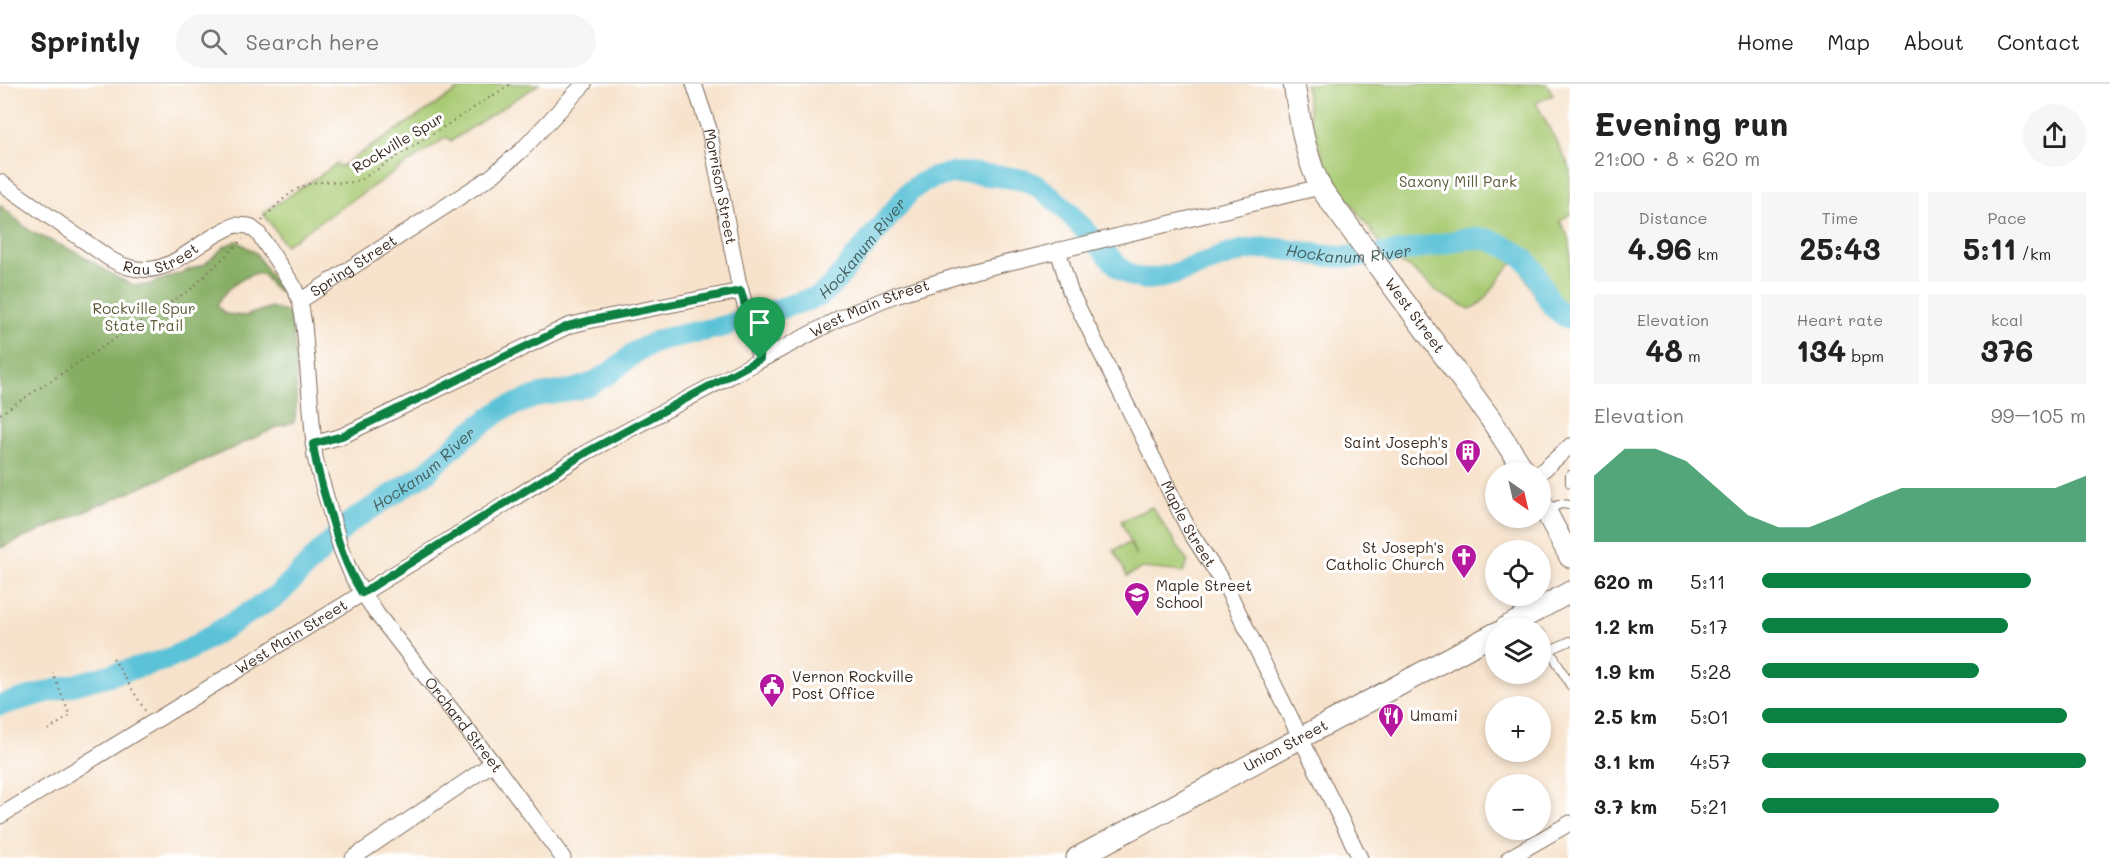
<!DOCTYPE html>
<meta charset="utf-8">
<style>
body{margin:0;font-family:Mali,sans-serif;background:#f6f6f6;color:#222;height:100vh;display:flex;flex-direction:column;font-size:22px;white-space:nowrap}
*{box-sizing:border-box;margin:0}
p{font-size:20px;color:#767676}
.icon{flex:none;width:33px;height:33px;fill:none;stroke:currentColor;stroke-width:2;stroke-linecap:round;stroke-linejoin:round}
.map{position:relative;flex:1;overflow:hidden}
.side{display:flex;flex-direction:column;background:#fff;width:540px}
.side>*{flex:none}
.needle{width:39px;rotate:146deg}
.fabs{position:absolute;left:1485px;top:378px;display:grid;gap:12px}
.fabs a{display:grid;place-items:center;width:66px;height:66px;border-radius:50%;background:#fff;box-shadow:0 3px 9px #0003;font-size:30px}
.pin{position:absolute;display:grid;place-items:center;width:51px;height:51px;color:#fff;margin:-62px -26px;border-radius:50% 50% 50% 0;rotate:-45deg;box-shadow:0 0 6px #0007}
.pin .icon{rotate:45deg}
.round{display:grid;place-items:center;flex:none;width:63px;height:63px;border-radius:32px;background:#f6f6f6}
.summary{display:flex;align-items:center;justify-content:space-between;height:102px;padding:0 24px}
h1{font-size:33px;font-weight:700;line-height:45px}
.figures{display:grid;grid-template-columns:repeat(3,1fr);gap:9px;height:102px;padding:6px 24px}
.figures div{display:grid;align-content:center;border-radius:0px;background:#f6f6f6;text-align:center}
.figures b{font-size:30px;font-weight:700}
.figures small{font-size:16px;font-weight:400}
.figures p{font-size:16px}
.chart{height:168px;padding:12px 24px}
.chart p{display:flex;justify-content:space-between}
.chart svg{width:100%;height:108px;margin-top:6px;fill:#0b8043;opacity:.7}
ul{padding:0 24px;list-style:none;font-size:20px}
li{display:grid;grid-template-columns:96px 72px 1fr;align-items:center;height:45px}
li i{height:15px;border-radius:8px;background:#0b8043}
header{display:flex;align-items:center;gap:36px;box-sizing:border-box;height:84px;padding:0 30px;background:#fff;border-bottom:2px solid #e0e0e0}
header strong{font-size:28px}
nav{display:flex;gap:33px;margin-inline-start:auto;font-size:21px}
.search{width:420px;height:54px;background:#f6f6f6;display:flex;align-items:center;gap:15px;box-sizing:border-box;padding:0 21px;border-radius:33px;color:#767676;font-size:22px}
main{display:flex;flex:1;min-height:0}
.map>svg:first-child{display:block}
.green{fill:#a8ca72;stroke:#727a48;stroke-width:1.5}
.forest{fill:#86ae64;stroke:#606c41;stroke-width:1.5}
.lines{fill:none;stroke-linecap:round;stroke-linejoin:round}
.river{stroke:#5bc2d8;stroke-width:22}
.service-casing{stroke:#7d6a5b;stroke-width:10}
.minor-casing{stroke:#7d6a5b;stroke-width:17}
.secondary-casing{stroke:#7d6a5b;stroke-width:23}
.path{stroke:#7d6a5b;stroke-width:2;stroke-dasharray:1.5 4.5;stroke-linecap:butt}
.service{stroke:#fff;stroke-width:8}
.minor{stroke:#fff;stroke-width:15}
.secondary{stroke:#fff;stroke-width:21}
.route-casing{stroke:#fff;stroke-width:12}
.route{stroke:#0b8043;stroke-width:8}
.labels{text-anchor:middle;stroke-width:6;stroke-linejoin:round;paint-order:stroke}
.street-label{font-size:15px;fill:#3b2a1e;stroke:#fff}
.park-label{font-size:15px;fill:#5c5a37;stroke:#fff}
.poi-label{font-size:15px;fill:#3b2a1e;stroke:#fff;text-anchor:start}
.water-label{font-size:16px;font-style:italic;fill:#465f5f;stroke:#fff}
</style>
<header>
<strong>Sprintly</strong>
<div class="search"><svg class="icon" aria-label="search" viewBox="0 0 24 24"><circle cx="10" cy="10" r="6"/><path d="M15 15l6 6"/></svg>Search here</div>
<nav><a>Home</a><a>Map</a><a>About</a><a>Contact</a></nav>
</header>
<main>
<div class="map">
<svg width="1570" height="774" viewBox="0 0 1570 774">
<rect width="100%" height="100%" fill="#fff"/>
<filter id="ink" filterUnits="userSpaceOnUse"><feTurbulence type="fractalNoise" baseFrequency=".0167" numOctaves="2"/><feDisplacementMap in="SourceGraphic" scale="12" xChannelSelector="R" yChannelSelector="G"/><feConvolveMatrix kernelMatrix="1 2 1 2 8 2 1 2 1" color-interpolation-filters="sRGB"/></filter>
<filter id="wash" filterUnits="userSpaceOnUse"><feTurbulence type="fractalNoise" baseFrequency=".008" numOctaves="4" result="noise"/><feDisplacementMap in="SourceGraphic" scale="24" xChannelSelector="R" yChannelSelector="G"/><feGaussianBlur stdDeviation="1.35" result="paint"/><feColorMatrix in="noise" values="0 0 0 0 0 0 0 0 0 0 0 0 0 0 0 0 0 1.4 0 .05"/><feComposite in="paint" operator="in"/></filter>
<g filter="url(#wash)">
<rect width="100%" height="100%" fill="#f7e2cb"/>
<path class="green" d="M 467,0 L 539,0 L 451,57 L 447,53 L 285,161 L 263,129 L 337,80 L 340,83 Z
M 1305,0 L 1547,0 L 1553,11 L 1536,19 L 1570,84 L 1570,130 L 1560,137 L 1570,156 L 1570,237 L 1545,226 L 1536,214 L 1519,181 L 1512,180 C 1496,194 1490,218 1470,225 L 1439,209 L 1410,184 L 1392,175 L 1327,87 L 1310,35 Z
M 1152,423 L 1188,478 L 1183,488 L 1142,484 L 1127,492 L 1114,466 L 1129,459 L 1137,473 L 1121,437 Z"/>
<path class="forest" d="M 0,121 L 31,148 L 80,170 L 116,193 L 133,201 L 147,201 L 205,180 L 225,162 L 237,157 L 256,169 L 278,204 L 281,206 L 281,209 L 273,204 L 264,191 L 256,189 C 241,194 222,207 217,222 L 226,230 L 245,232 L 271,223 L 289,229 C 295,244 299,323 294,338 L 275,344 L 235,363 L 0,464 Z"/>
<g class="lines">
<path class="river" id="s1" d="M 0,621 L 168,575 L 190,565 L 278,511 L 349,439 L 427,388 L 464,353 L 503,325 L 540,311 L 576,305 L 591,300 L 610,289 L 637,267 L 659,256 L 725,242 L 820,212 L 836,197 L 910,107 C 931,90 953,87 979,90 C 995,93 1014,92 1029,98 C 1058,110 1096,161 1119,183 C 1125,188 1131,193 1139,194 C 1169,200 1221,168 1253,165 C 1284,161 1314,173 1344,173 C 1372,173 1399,168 1426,163 C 1444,160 1466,152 1485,155 C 1494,156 1502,161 1510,165 C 1549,185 1535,219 1570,235"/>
</g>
</g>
<g filter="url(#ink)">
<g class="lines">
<defs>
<path id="service" d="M 1570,391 L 1570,399
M 1546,426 L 1561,420 L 1570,421
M 1540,549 L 1570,601
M 1550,566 L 1570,557"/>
<g id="minor">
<path id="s2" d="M 694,0 L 709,45 L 738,196 L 760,275"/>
<path id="s3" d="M 0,98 L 110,175 C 165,207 189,158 236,141 L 249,142 L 258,149 L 293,201 L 300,217 L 304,240 L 315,374 L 341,465 L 353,494 L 377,530 L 493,679 L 563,774"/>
<path id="s4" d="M 1058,166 L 1070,207 L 1190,448 L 1226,503 L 1360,774"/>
<path id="s5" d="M 300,217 L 492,92 L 522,66 L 584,0"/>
<path d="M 313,360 L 342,352 L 568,242 L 592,236 L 741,207"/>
<path d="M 1540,389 L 1570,362"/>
<path id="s6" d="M 0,732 L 425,471 L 587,368 L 840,234 L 895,211 L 974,187 L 1320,103"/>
<path d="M 353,774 L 493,679"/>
<path d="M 1509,774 L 1570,739"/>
</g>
<g id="secondary">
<path id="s7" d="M 1294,0 C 1300,35 1305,74 1322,106 L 1490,334 L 1525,388"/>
<path d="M 1540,416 L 1570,473"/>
<path d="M 1505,544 L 1570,508"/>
<path id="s8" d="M 1077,774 L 1496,549"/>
</g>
</defs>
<use href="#service" class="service-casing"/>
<use href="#minor" class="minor-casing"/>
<use href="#secondary" class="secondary-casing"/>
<path class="path" d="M 262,137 C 278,119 295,100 320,98 C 339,97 342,102 362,95 L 511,0
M 0,330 L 191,205 L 243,155
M 113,574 L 146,628
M 48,646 L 70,632 L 53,589"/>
<use href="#service" class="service"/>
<use href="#minor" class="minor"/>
<use href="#secondary" class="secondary"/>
</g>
</g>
<g class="lines" filter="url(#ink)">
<defs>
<path id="route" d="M 741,207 L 760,275 L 587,368 L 362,509 C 346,484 338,457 330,429 C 323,406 316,384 313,360 L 342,352 L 568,242 L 592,236 Z"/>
</defs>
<use href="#route" class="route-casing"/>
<use href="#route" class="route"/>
</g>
<defs>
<symbol id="building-pin" viewBox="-11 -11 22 30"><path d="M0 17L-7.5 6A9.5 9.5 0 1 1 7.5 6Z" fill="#b5179e" stroke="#fff"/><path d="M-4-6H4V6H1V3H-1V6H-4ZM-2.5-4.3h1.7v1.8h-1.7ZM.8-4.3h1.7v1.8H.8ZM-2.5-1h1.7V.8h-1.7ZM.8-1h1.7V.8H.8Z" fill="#fff"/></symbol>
<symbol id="church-pin" viewBox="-11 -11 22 30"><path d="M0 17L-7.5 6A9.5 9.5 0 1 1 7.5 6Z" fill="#b5179e" stroke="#fff"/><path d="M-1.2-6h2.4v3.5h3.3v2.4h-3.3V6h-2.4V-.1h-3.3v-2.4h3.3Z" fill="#fff"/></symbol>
<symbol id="school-pin" viewBox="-11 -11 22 30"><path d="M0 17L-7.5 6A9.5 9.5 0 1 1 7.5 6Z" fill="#b5179e" stroke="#fff"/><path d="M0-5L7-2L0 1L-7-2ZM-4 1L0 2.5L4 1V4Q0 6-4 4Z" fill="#fff"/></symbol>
<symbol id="civic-pin" viewBox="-11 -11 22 30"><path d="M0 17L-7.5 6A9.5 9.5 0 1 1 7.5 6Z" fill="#b5179e" stroke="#fff"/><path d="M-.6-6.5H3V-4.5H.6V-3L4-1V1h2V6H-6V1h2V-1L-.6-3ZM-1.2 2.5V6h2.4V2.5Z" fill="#fff"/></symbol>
<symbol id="restaurant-pin" viewBox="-11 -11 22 30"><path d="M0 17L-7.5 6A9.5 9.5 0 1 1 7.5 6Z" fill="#b5179e" stroke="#fff"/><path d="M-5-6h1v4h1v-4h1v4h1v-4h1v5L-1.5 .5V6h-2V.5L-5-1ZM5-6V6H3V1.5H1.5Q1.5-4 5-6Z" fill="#fff"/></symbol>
</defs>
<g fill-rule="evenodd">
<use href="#building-pin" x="1453" y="353" width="30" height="40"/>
<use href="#church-pin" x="1449" y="458" width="30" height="40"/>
<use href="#school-pin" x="1122" y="496" width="30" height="40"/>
<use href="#civic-pin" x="757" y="587" width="30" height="40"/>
<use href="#restaurant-pin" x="1376" y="617" width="30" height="40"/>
</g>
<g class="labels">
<g class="street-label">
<text transform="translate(398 59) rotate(-31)" y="5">Rockville Spur</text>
<text dy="5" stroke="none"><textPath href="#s2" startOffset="106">Morrison Street</textPath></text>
<text dy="5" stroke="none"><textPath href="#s3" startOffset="189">Rau Street</textPath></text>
<text dy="5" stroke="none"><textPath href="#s5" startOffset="64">Spring Street</textPath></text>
<text dy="5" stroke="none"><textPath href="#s6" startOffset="1008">West Main Street</textPath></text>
<text dy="5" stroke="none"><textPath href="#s7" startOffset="266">West Street</textPath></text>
<text dy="5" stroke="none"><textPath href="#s4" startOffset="304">Maple Street</textPath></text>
<text dy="5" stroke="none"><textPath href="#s6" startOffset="342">West Main Street</textPath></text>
<text dy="5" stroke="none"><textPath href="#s3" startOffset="846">Orchard Street</textPath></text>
<text dy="5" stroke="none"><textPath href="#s8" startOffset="237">Union Street</textPath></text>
</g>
<g class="park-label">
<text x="1458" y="103">Saxony Mill Park</text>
<text x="144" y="230">Rockville Spur<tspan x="144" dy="17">State Trail</tspan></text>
</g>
<g class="poi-label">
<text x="1448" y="364" text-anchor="end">Saint Joseph's<tspan x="1448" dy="17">School</tspan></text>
<text x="1444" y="469" text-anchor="end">St Joseph's<tspan x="1444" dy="17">Catholic Church</tspan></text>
<text x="1156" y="507">Maple Street<tspan x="1156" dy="17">School</tspan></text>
<text x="792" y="598">Vernon Rockville<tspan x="792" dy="17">Post Office</tspan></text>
<text x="1410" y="637">Umami</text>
</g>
<g class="water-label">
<text dy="6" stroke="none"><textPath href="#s1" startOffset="999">Hockanum River</textPath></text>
<text dy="6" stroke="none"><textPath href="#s1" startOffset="1560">Hockanum River</textPath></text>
<text dy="6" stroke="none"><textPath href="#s1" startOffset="495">Hockanum River</textPath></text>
</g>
</g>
</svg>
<div class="fabs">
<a><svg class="needle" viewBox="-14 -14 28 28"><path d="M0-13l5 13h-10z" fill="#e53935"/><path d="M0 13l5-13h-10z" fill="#767676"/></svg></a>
<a><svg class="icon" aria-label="locate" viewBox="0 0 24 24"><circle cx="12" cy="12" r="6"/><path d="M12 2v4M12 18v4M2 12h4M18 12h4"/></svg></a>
<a><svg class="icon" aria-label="layers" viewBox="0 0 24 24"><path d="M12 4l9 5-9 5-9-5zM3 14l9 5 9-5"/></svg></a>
<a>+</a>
<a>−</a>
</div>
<div class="pin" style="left:760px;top:275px;background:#1e9e55"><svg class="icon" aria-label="arrive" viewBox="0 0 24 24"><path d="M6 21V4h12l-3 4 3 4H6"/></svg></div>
</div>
<section class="side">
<div class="summary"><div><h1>Evening run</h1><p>21:00 · 8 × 620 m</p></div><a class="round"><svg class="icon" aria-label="share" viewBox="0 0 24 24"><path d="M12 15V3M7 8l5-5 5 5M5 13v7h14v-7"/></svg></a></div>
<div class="figures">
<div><p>Distance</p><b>4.96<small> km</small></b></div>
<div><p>Time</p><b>25:43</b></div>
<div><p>Pace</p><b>5:11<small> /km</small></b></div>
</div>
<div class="figures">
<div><p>Elevation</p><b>48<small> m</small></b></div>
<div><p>Heart rate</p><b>134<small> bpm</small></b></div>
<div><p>kcal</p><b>376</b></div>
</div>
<div class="chart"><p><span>Elevation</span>99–105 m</p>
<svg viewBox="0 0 160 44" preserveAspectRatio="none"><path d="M0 44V17L10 6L20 6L30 11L40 22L50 33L60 38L70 38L80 33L90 27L100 22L110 22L120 22L130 22L140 22L150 22L160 17V44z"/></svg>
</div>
<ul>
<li><b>620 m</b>5:11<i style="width:83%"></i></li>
<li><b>1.2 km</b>5:17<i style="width:76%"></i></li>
<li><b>1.9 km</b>5:28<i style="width:67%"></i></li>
<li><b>2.5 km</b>5:01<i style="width:94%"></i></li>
<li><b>3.1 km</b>4:57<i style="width:100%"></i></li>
<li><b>3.7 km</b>5:21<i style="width:73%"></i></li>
</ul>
</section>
</main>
